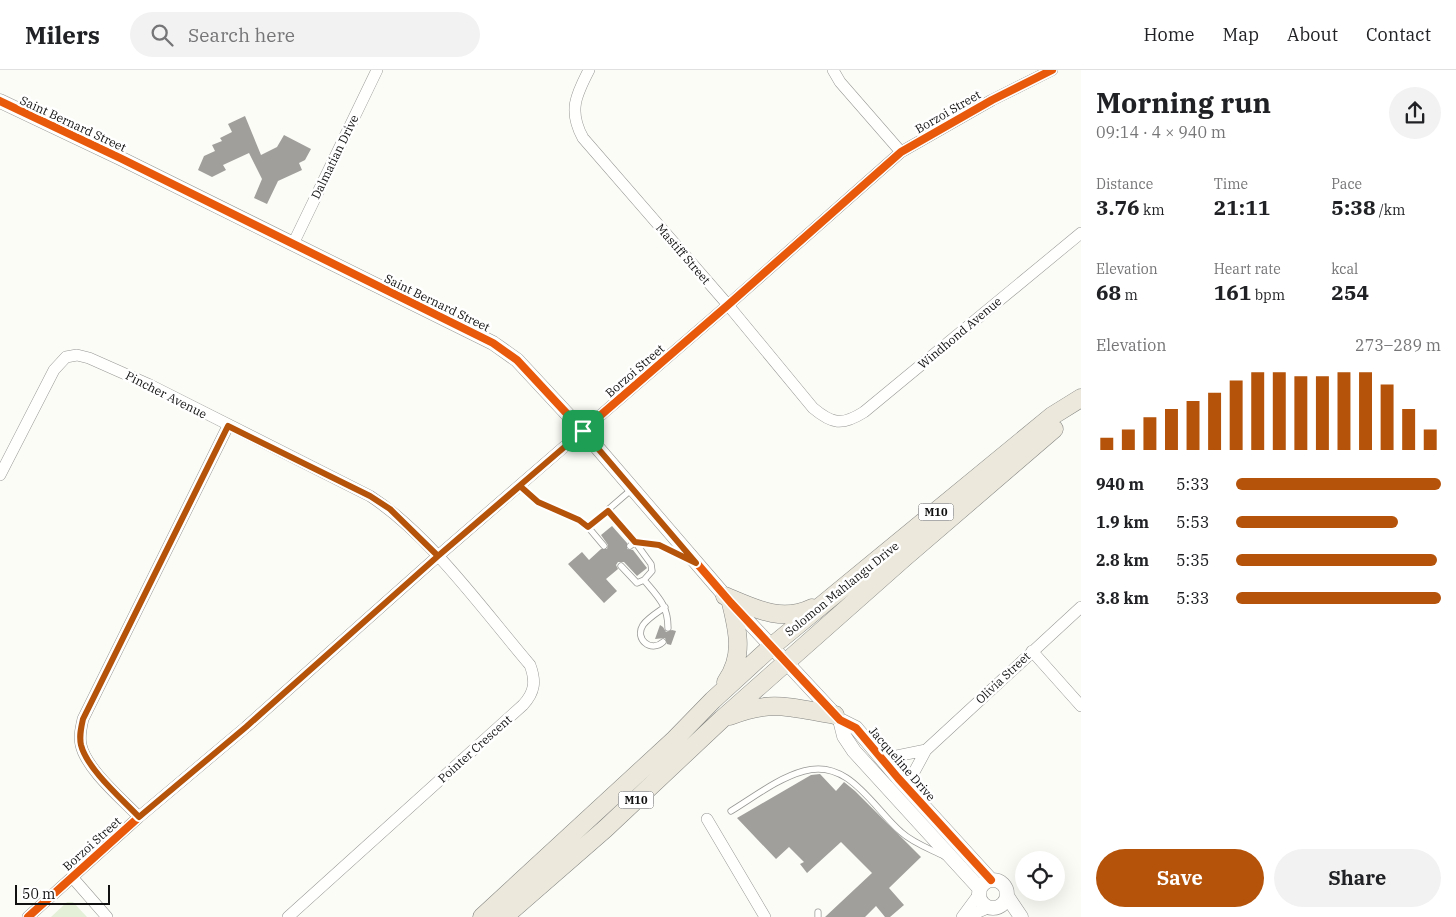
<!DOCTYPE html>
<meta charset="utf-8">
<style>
body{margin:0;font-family:"IBM Plex Serif",serif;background:#f2f2f2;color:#202124;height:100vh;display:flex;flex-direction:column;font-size:19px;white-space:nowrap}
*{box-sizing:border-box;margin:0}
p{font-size:16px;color:#757577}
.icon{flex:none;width:28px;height:28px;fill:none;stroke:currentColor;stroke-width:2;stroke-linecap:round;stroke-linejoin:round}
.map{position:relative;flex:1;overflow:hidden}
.drawer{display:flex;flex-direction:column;background:#fff;width:375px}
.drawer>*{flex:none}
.tools{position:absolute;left:1015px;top:781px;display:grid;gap:10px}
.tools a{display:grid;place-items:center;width:50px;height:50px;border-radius:50%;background:#fff;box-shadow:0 5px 20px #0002;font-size:25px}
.scale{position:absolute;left:15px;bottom:12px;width:95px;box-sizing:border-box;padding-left:5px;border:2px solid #111;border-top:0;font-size:14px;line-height:18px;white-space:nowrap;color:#111;-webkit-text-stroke:4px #fff;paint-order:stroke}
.pin{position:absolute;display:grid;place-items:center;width:42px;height:42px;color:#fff;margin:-21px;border-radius:10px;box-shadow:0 2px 8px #0006}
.round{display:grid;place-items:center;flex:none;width:52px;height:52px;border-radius:26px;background:#f2f2f2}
.headline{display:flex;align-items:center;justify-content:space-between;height:85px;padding:0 15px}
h1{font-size:28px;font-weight:700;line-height:38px}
.metrics{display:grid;grid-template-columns:repeat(3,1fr);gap:8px;height:85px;padding:5px 15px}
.metrics div{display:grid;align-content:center}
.metrics b{font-size:21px;font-weight:700}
.metrics small{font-size:14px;font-weight:400}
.metrics p{font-size:14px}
.chart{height:140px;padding:10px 15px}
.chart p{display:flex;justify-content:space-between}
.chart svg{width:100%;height:90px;margin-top:5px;stroke:#b45309;stroke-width:6}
.action{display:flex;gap:10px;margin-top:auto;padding:10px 15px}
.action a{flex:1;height:58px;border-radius:30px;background:#b45309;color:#fff;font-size:20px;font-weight:700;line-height:58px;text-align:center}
.action a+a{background:#f2f2f2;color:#202124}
ul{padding:0 15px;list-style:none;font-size:16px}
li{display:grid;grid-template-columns:80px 60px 1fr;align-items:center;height:38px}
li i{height:12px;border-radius:6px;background:#b45309}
header{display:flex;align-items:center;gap:30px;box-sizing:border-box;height:70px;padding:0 25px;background:#fff;border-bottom:1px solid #e0e0e0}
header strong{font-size:24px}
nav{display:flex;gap:28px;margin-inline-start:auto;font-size:18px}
.search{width:350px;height:45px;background:#f2f2f2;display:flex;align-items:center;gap:12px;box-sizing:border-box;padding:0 18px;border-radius:28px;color:#757577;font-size:19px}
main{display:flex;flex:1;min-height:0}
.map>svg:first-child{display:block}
.green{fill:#e4f1d8}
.building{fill:#a09f9c}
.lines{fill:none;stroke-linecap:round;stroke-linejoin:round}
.service-casing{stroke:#979795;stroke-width:7}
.minor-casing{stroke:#979795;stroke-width:12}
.tertiary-casing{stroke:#979795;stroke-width:15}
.primary-casing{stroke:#848482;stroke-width:19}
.service{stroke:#fffffe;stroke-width:5.5}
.minor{stroke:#fffffe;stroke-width:11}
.tertiary{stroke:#fffffe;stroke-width:14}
.primary{stroke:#ece9dc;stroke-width:18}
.cycleway-casing{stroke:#fff;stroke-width:11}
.cycleway{stroke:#e8590c;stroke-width:8}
.route-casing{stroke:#fff;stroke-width:10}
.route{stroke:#b45309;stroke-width:6}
.labels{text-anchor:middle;stroke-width:5;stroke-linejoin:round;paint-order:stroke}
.shield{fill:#fff;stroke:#585858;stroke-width:1}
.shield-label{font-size:11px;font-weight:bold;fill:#111}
.street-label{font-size:12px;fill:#111;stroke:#fff}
</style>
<header>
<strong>Milers</strong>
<div class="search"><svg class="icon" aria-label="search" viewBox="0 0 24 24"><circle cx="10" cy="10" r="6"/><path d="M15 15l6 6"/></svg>Search here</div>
<nav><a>Home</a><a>Map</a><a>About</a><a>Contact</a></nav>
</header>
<main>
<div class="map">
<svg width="1081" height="847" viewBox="0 0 1081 847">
<rect width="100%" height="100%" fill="#fcfcf7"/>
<path class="green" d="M 67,832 L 73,832 L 87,847 L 51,847 Z"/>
<path class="building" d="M 245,46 L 261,85 L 277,77 L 284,65 L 311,79 L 305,90 L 299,93 L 302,100 L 278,111 L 267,134 L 254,128 L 262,109 L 249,83 L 223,95 L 226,100 L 212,107 L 198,100 L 204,86 L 215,81 L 212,75 L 222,71 L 220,68 L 232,62 L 228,54 Z
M 612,456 L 627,473 L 627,479 L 633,480 L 647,498 L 637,506 L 624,492 L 618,492 L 616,495 L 618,499 L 606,509 L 617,521 L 604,533 L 568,494 L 582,482 L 589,490 L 601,479 L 607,479 L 608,475 L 601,465 Z
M 660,555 L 663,557 L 666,562 L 672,560 L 676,561 L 671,575 L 667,574 L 665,568 L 655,569 Z
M 820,704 L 836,721 L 844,712 L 855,721 L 921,787 L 889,818 L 904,835 L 890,847 L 885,847 L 876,836 L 865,847 L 825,847 L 872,803 L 841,772 L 807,803 L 800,794 L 804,792 L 789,777 L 776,789 L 737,748 L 811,705 Z"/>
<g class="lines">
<defs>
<path id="service" d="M 520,416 L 537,432 L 579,450 L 588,457 L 632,419
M 608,441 L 635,472 L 659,475 L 689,489
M 588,457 L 604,476
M 621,496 L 637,513 L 644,510 L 652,501 L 651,494 L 635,472 L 630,476
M 644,510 C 658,527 668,535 668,558
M 663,572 C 651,583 634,569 643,555 C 648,548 658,542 665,537
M 731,741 C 754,727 778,708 804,701 C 849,688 873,738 901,762 C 913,773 930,779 944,786
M 818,847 L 818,842"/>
<path id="minor" d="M 589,0 C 576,25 568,41 583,68 L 728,235 L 813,338 C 832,354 842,356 864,342 L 1081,163
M 833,0 L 840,12 L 901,82
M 293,174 L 377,0
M 0,405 L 54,300 L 66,287 L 77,285 L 89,288 L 150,315 L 370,426 C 430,465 483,540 530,595 C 536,611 535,622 523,635 L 288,847
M 1032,581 L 1081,636
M 882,689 L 926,680
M 906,717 L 926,680 L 1081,537
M 139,747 C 122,729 86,699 81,675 C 79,666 81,658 83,649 L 228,356
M 707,749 L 765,847
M 72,807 L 107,847
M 28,847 L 139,747 L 246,657 L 438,486 L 728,235 L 901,82 L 992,30 L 1052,0
M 962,847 L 979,824
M 967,847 L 990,837"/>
<path id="tertiary" d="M 0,31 L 120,88 L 493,273 L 517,290 L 583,361 L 731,533 L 840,650 L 856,658 L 898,708 L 991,810
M 840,650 L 844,666 L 854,681 L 980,819
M979 824a14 14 0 1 1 28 0a14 14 0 1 1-28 0Z
M 1007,826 L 1021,847"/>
<path id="primary" d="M 725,526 C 754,538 781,553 812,538
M 726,612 C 744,587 738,561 731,533
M 730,646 C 773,629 792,638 835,645
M 482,847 L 675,669 L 713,630 L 771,577 L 1052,346 L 1081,328
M 504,847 L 605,759 L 722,649 L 904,488 L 1054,359"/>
</defs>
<use href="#service" class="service-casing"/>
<use href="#minor" class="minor-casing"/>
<use href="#tertiary" class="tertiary-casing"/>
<use href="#primary" class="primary-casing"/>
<use href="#service" class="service"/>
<use href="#minor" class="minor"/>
<use href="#tertiary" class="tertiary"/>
<use href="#primary" class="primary"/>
<defs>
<path id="cycleway" d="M 0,31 L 120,88 L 493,273 L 517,290 L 583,361 L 731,533 L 840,650 L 856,658 L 898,708 L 991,810
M 28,847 L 139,747 L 246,657 L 438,486 L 728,235 L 901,82 L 992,30 L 1052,0"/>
</defs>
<use href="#cycleway" class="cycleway-casing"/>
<use href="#cycleway" class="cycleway"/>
</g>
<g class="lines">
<defs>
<path id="route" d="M 583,361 L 438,486 L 246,657 L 139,747 C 122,729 87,699 81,675 C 79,666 81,658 83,649 L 228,356 L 370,426 L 390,439 L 438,486 L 520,416 L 538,432 L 579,450 L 588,457 L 608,441 L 635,472 L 659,475 L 696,493 L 583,361"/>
</defs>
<use href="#route" class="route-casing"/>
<use href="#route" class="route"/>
</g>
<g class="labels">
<g class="shield">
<rect x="918.5" y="433.5" width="35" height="17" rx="4"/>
<rect x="618.5" y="721.5" width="35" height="17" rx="4"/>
</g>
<g class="shield-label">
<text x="936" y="446">M10</text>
<text x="636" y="734">M10</text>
</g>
<g class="street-label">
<text transform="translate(948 42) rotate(-30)" y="4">Borzoi Street</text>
<text transform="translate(73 54) rotate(25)" y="4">Saint Bernard Street</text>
<text transform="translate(335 87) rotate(-64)" y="4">Dalmatian Drive</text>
<text transform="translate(683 184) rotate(49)" y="4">Mastiff Street</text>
<text transform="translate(437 233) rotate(26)" y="4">Saint Bernard Street</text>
<text transform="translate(960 263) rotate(-40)" y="4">Windhond Avenue</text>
<text transform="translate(635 301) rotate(-41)" y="4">Borzoi Street</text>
<text transform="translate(166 325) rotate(27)" y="4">Pincher Avenue</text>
<text transform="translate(842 519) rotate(-39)" y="4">Solomon Mahlangu Drive</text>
<text transform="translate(1003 608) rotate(-43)" y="4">Olivia Street</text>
<text transform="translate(475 679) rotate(-42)" y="4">Pointer Crescent</text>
<text transform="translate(902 694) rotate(49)" y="4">Jacqueline Drive</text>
<text transform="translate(92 774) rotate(-42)" y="4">Borzoi Street</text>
</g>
</g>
</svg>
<div class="tools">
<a><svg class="icon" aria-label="locate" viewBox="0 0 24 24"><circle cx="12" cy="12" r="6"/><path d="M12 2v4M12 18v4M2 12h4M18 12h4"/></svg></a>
</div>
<div class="scale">50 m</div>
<div class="pin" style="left:583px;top:361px;background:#1e9e55"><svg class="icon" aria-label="arrive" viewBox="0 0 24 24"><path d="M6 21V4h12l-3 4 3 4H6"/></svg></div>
</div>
<section class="drawer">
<div class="headline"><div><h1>Morning run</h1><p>09:14 · 4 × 940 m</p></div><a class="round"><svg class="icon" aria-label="share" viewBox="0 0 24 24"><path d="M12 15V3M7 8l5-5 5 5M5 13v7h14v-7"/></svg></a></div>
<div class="metrics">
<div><p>Distance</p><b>3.76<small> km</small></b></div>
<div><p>Time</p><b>21:11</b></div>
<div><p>Pace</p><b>5:38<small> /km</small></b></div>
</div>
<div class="metrics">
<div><p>Elevation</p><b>68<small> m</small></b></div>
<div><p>Heart rate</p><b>161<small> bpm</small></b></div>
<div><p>kcal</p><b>254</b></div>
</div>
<div class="chart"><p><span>Elevation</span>273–289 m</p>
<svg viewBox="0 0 160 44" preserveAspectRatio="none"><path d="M5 44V38M15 44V34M25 44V28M35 44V24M45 44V20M55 44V16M65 44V10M75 44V6M85 44V6M95 44V8M105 44V8M115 44V6M125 44V6M135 44V12M145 44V24M155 44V34"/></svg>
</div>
<ul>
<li><b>940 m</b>5:33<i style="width:100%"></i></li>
<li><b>1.9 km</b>5:53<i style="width:79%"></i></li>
<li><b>2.8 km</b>5:35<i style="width:98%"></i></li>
<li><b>3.8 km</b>5:33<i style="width:100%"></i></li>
</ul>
<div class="action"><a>Save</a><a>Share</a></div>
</section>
</main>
